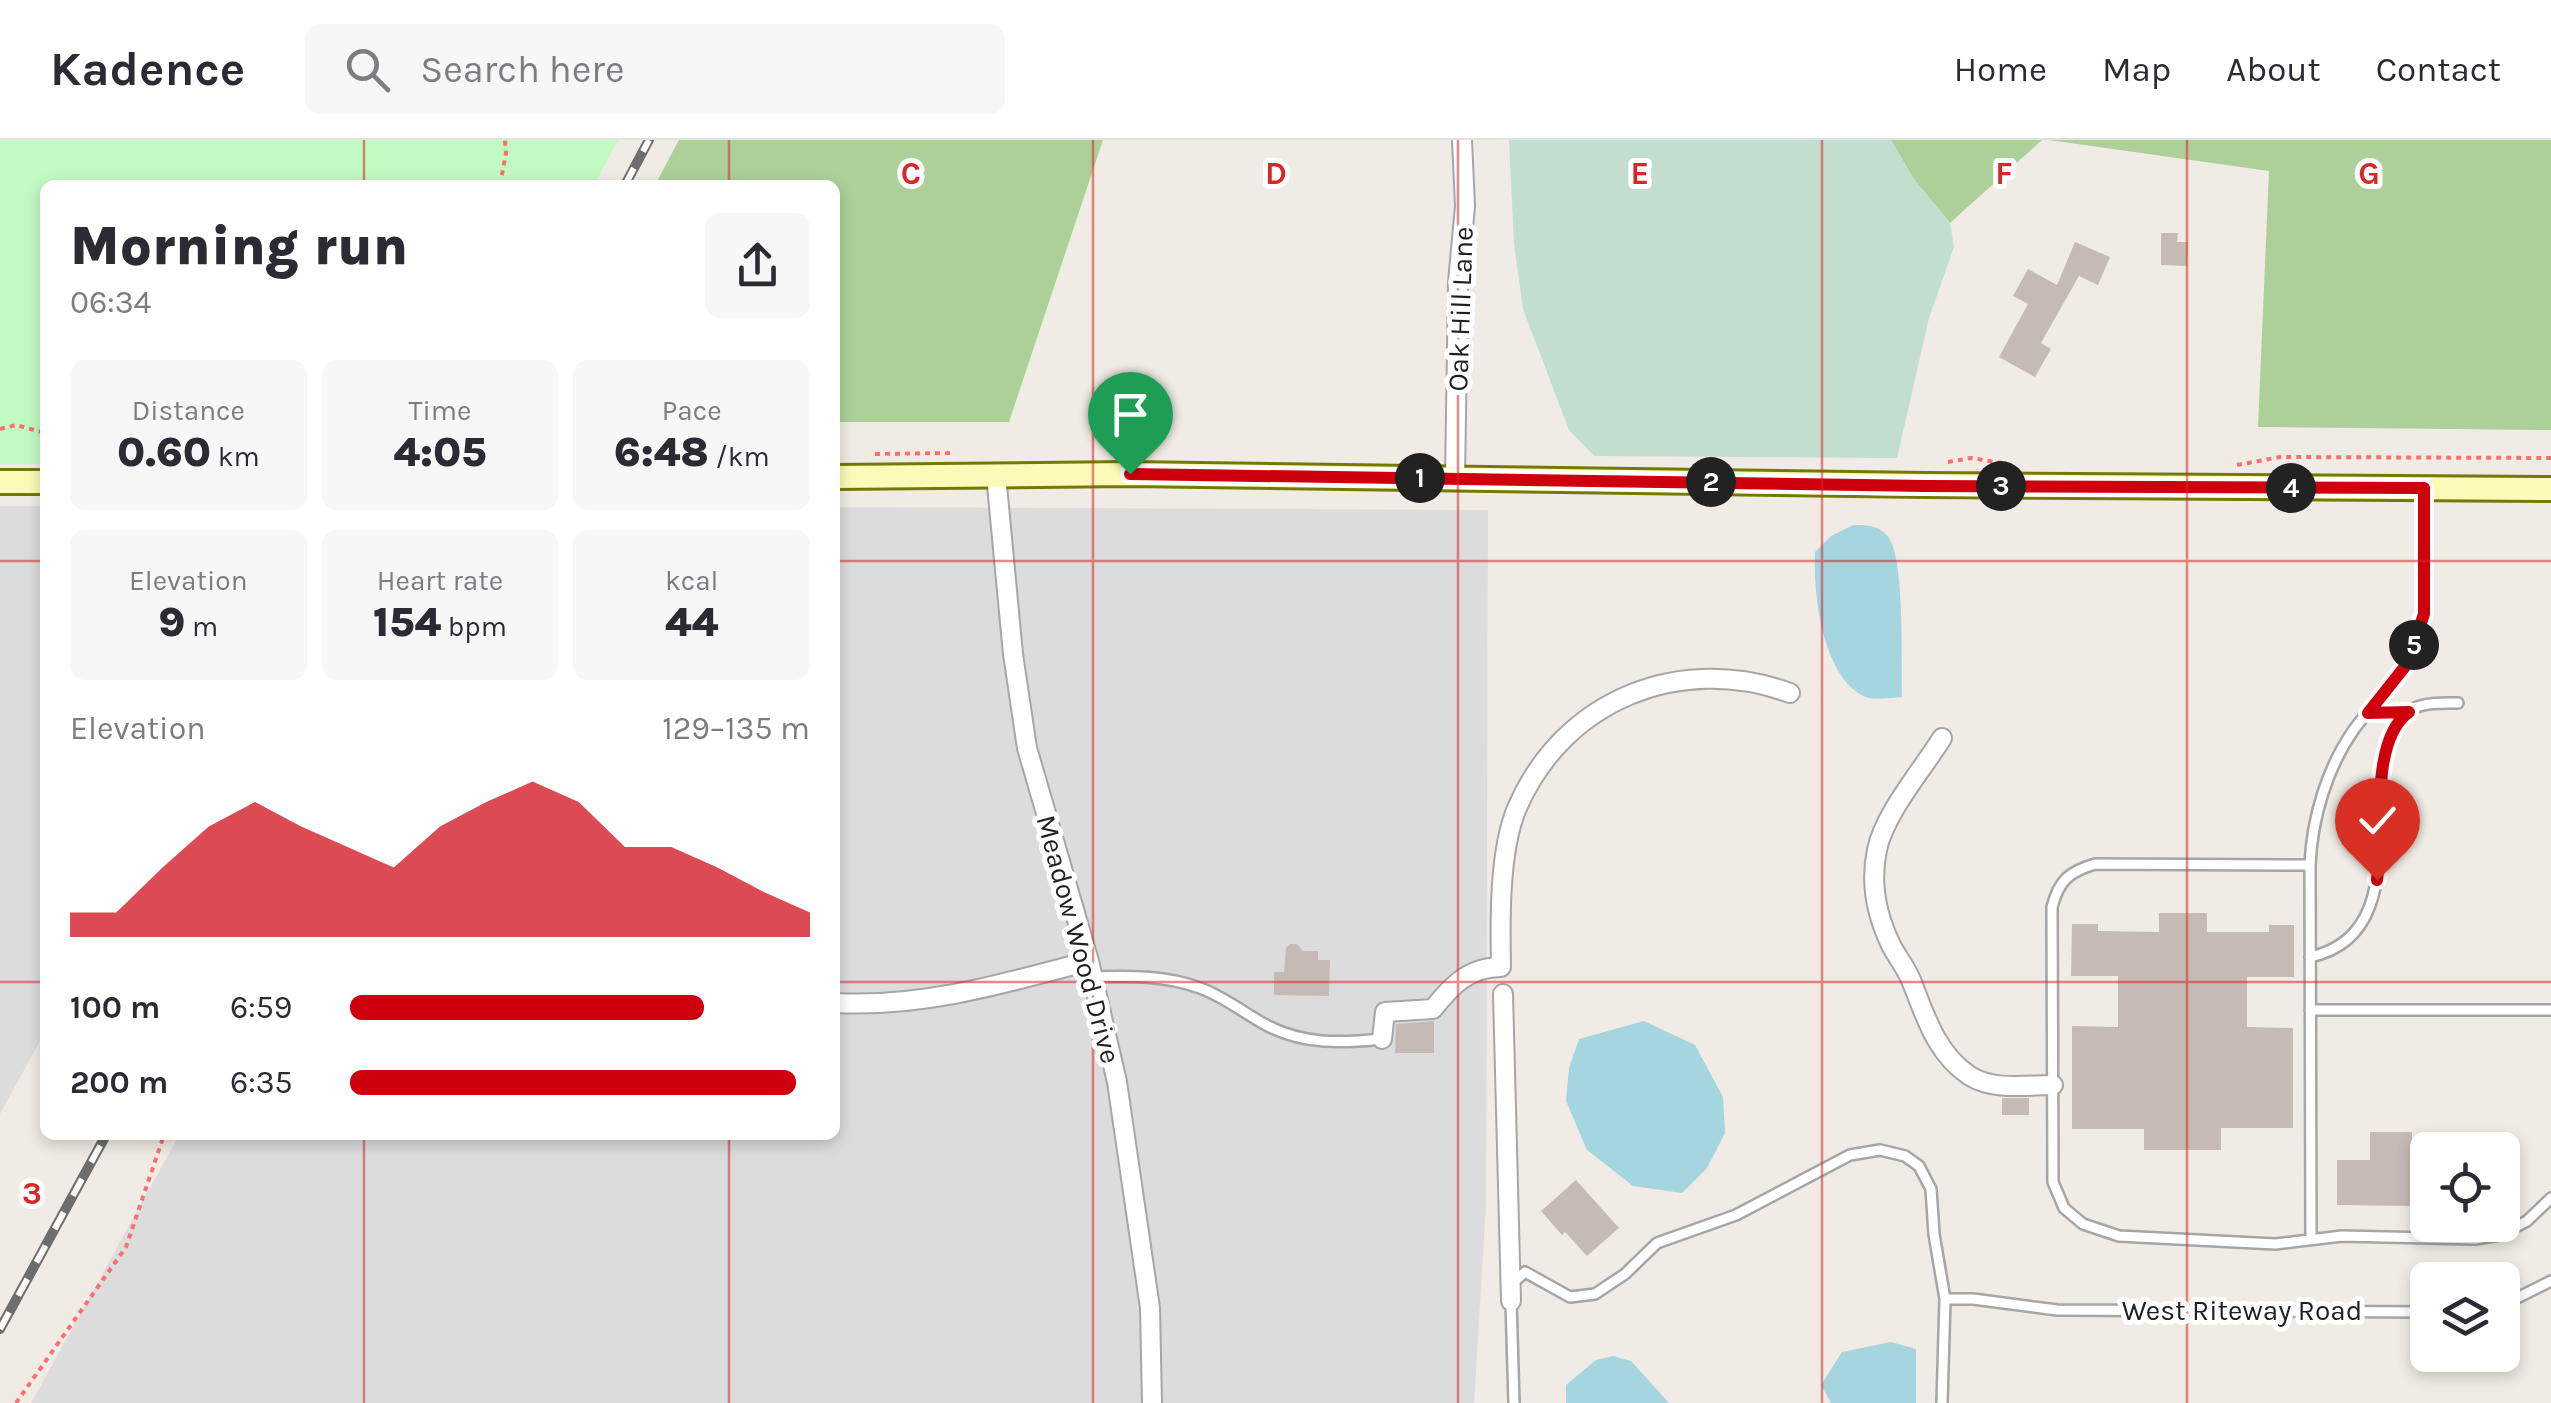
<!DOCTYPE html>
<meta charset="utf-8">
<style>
body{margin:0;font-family:Karla,sans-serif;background:#f7f7f7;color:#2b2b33;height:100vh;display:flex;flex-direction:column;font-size:38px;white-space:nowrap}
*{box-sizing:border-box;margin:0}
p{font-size:32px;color:#7c7c81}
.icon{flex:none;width:55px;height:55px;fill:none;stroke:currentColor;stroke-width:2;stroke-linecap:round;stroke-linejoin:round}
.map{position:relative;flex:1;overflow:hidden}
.panel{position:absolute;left:40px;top:40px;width:800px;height:960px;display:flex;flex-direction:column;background:#fff;border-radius:15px;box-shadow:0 5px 15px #0003}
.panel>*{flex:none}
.fabs{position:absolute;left:2410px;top:992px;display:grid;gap:20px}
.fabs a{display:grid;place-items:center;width:110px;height:110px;border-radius:15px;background:#fff;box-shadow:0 5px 15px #0003;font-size:50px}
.pin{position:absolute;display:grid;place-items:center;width:85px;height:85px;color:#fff;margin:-102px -42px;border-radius:50% 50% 50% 0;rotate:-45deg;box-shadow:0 0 10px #0007}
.pin .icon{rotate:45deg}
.km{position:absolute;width:50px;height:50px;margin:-25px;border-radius:50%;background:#222;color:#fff;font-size:28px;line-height:50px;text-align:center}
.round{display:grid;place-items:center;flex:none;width:105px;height:105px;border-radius:15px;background:#f7f7f7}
.head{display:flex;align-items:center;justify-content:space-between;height:170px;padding:0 30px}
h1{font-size:55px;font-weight:800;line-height:75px}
.stats{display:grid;grid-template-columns:repeat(3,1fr);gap:15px;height:170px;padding:10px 30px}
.stats div{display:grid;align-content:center;border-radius:15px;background:#f7f7f7;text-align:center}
.stats b{font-size:42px;font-weight:800}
.stats small{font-size:28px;font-weight:400}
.stats p{font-size:28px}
.chart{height:280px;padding:20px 30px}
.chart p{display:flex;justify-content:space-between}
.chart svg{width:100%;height:180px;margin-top:10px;fill:#ce000d;opacity:.7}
ul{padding:0 30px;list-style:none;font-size:32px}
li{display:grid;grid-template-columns:160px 120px 1fr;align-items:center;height:75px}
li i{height:25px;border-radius:12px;background:#ce000d}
header{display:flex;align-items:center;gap:60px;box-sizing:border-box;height:140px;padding:0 50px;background:#fff;border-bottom:2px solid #e1e1e2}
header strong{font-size:48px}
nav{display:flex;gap:55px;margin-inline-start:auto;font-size:35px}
.search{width:700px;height:90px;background:#f7f7f7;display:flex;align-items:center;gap:25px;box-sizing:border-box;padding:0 35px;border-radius:15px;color:#7c7c81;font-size:38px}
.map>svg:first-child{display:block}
.residential{fill:#dddcdc}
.forest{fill:#add099}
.wetland{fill:#c2decf}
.park{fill:#c1fac2}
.water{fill:#a5d5de}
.building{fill:#c5bbb4}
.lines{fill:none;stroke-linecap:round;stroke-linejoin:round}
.lane-casing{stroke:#a6a6a6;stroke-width:14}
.street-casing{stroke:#a6a6a6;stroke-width:22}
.secondary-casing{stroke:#747903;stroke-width:28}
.path{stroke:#fc6f6a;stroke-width:4;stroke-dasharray:5 5;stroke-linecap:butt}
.lane{stroke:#fff;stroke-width:9}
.street{stroke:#fff;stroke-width:18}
.secondary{stroke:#fbfab8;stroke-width:22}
.rail-casing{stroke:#6d6d6d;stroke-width:10}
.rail{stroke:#fff;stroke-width:6;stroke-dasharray:19;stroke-linecap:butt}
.route-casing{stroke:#fff;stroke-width:20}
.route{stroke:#ce000d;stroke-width:12}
.grid{fill:none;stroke:#d62828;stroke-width:2.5;stroke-opacity:0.55}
.labels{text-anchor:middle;stroke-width:10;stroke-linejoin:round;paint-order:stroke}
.street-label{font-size:28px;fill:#1f1f1f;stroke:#fff}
.grid-label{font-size:32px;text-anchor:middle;font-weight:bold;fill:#d62828;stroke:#fff;stroke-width:10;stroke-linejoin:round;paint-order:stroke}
</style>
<header>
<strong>Kadence</strong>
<div class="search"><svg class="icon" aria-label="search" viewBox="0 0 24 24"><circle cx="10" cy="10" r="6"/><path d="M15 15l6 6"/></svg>Search here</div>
<nav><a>Home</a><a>Map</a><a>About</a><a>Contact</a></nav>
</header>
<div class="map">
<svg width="2551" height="1263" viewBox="0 0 2551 1263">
<rect width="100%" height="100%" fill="#f0ece5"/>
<path class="residential" d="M 0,366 L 45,366 L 45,892 L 0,974 Z
M 835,367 L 1488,370 L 1486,1066 L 1474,1263 L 31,1263 L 179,995 L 835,995 Z"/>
<path class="forest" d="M 679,0 L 1103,0 L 1009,282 L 835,282 L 835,45 L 655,45 Z
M 1891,0 L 2042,0 L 1950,83 L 1913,38 Z
M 2049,0 L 2551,0 L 2551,290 L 2258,287 L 2269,31 Z"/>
<path class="wetland" d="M 1509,0 L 1891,0 L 1913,38 L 1950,83 L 1954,107 L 1929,178 L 1897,318 L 1594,316 L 1569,290 L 1523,169 L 1514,104 Z"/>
<path class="park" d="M 0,0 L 618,0 L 594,45 L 45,45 L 45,324 L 0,324 Z"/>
<path class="water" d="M 1853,385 C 1867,385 1880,385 1889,398 C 1905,423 1901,523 1902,557 C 1890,558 1874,561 1863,556 C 1822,534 1813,454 1815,412 L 1831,396 Z
M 1644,881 L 1695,905 L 1723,957 L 1725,993 L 1707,1028 L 1682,1053 L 1633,1046 L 1587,1010 L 1566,961 L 1569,928 L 1579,899 Z
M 1891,1202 L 1916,1209 L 1916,1263 L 1831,1263 L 1821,1245 L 1842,1212 Z
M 1613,1216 L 1631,1221 L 1669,1263 L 1566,1263 L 1566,1245 L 1596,1220 Z"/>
<path class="building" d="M 2161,93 L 2178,93 L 2177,102 L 2188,102 L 2187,126 L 2161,125 Z
M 2075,102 L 2110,117 L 2098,145 L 2079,136 L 2041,203 L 2051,209 L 2035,237 L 1999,217 L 2028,164 L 2013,156 L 2028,129 L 2057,145 Z
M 2159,773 L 2207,773 L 2207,792 L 2269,792 L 2269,785 L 2294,785 L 2294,837 L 2247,837 L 2247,887 L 2293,888 L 2293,988 L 2221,988 L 2221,1010 L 2144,1010 L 2144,989 L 2072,989 L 2072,886 L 2118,887 L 2118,836 L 2071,836 L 2072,784 L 2098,784 L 2098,791 L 2159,792 Z
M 1290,804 L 1297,804 L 1303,811 L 1318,811 L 1318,820 L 1330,820 L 1329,856 L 1274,855 L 1274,832 L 1284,832 L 1286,808 Z
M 1434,881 L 1434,913 L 1395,913 L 1396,884 Z
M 2002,958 L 2029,958 L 2029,975 L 2002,975 Z
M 2370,992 L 2412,992 L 2412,1066 L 2337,1065 L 2337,1020 L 2370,1020 Z
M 1576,1040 L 1619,1088 L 1587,1116 L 1565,1092 L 1562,1095 L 1541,1071 Z"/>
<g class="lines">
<defs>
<path id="lane" d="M 2423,348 C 2423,404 2435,472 2407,522 C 2394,547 2371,566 2355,588 C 2327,627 2312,678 2310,725 L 2095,724 C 2068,732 2059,741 2052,767 L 2053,1042 L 2064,1068 L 2083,1084 L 2119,1096 L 2275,1104 L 2342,1096 L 2475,1099 L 2500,1095 L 2527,1081 L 2551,1058
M 2368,573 L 2406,572
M 2310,725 L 2311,1099
M 2310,817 C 2409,796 2366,670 2391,601 C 2395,588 2400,576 2412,569 C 2426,562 2444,563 2458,563
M 1093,837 C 1129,836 1165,835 1200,848 C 1225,857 1245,874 1268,886 C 1305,905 1343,903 1382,899
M 2310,870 L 2551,870
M 1515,1141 L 1525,1132 L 1570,1157 L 1595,1154 L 1625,1134 L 1657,1103 L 1736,1075 L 1850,1015 L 1880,1010 L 1905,1016 L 1919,1026 L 1931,1049 L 1934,1094 L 1945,1159 L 1942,1263
M 1945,1159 L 1973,1159 L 2057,1170 L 2428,1172
M 1511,1161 L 1514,1263
M 2502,1161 L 2517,1158 L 2551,1141"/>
<path id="street" d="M 996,335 L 1013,514 L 1027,608 L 1089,821 L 1117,942 L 1150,1168 L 1152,1263
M 1455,339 L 1458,142 L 1465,66 L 1462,0
M 1942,598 C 1923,629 1884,674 1877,710 C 1870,743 1877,777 1892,807 C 1898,818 1906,828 1911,840 C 1925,875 1936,914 1970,936 C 1994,951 2027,945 2053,945
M 1503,854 L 1511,1161
M 835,863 C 922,868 1006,843 1089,821
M 1382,899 L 1385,872 L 1433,869 C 1451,846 1469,827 1501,827 C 1500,781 1499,710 1517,668 C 1564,559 1681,513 1790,553"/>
<path id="secondary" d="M 835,337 L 1130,334 L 1926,345 L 2551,349
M 0,342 L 45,342"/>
</defs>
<use href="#lane" class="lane-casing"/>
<use href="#street" class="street-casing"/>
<use href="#secondary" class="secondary-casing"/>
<path class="path" d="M 500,45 L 506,13 L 505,0
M 0,289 L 16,285 L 45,293
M 875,314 L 955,313
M 1948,322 L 1971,318 L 2002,323
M 2237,325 L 2280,317 L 2551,318
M 16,1263 L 126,1107 L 164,995"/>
<use href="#lane" class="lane"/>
<use href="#street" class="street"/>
<use href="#secondary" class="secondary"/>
<defs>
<path id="rail" d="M 625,45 L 649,0
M 0,1189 L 106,995"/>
</defs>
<use href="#rail" class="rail-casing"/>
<use href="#rail" class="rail"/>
</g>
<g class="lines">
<defs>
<path id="route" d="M 1130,334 L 1926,346 L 2424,348 L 2424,474 L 2407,524 L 2368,573 L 2409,572 C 2369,600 2383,696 2377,740"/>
</defs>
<use href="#route" class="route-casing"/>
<use href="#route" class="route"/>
</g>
<path class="grid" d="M 364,0 L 364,45M 729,0 L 729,45M 1093,0 L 1093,1263M 1458,0 L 1458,1263M 1822,0 L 1822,1263M 2187,0 L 2187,1263M 0,421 L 45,421M 835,421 L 2551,421M 0,842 L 45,842M 835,842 L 2551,842M 364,995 L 364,1263M 729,995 L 729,1263"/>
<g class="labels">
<g class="street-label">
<text transform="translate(1460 169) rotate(-88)" y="10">Oak Hill Lane</text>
<text transform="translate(1079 799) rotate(75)" y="10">Meadow Wood Drive</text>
<text x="2242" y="1180">West Riteway Road</text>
</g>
</g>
<g class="grid-label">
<text x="911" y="44">C</text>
<text x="1276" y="44">D</text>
<text x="1640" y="44">E</text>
<text x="2004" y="44">F</text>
<text x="2369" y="44">G</text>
<text x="32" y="1064">3</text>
</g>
</svg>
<div class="fabs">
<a><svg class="icon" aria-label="locate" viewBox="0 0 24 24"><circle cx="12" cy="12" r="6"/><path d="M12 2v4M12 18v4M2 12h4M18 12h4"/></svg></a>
<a><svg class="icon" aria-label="layers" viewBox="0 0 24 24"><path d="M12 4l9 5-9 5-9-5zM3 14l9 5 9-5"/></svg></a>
</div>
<div class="pin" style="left:1130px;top:334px;background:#1e9e55"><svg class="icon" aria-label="arrive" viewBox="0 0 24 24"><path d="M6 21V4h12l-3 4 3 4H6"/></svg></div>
<div class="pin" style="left:2377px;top:740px;background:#d93025"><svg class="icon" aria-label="check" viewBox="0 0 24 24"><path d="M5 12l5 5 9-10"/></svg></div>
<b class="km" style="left:1420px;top:338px">1</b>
<b class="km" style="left:1711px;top:342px">2</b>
<b class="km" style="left:2001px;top:346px">3</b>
<b class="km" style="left:2291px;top:348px">4</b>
<b class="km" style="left:2414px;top:505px">5</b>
<section class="panel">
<div class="head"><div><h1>Morning run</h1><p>06:34</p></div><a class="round"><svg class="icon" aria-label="share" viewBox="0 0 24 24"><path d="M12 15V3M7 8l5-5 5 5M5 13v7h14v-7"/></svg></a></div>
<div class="stats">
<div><p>Distance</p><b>0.60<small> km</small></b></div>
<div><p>Time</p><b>4:05</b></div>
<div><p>Pace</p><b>6:48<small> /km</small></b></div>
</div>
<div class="stats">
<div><p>Elevation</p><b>9<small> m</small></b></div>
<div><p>Heart rate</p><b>154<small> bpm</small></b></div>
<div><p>kcal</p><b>44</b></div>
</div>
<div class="chart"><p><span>Elevation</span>129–135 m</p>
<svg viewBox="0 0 160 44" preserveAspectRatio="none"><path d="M0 44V38L10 38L20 27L30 17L40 11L50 17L60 22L70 27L80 17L90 11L100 6L110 11L120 22L130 22L140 27L150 33L160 38V44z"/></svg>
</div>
<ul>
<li><b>100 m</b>6:59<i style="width:77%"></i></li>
<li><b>200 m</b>6:35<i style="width:97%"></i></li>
</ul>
</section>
</div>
